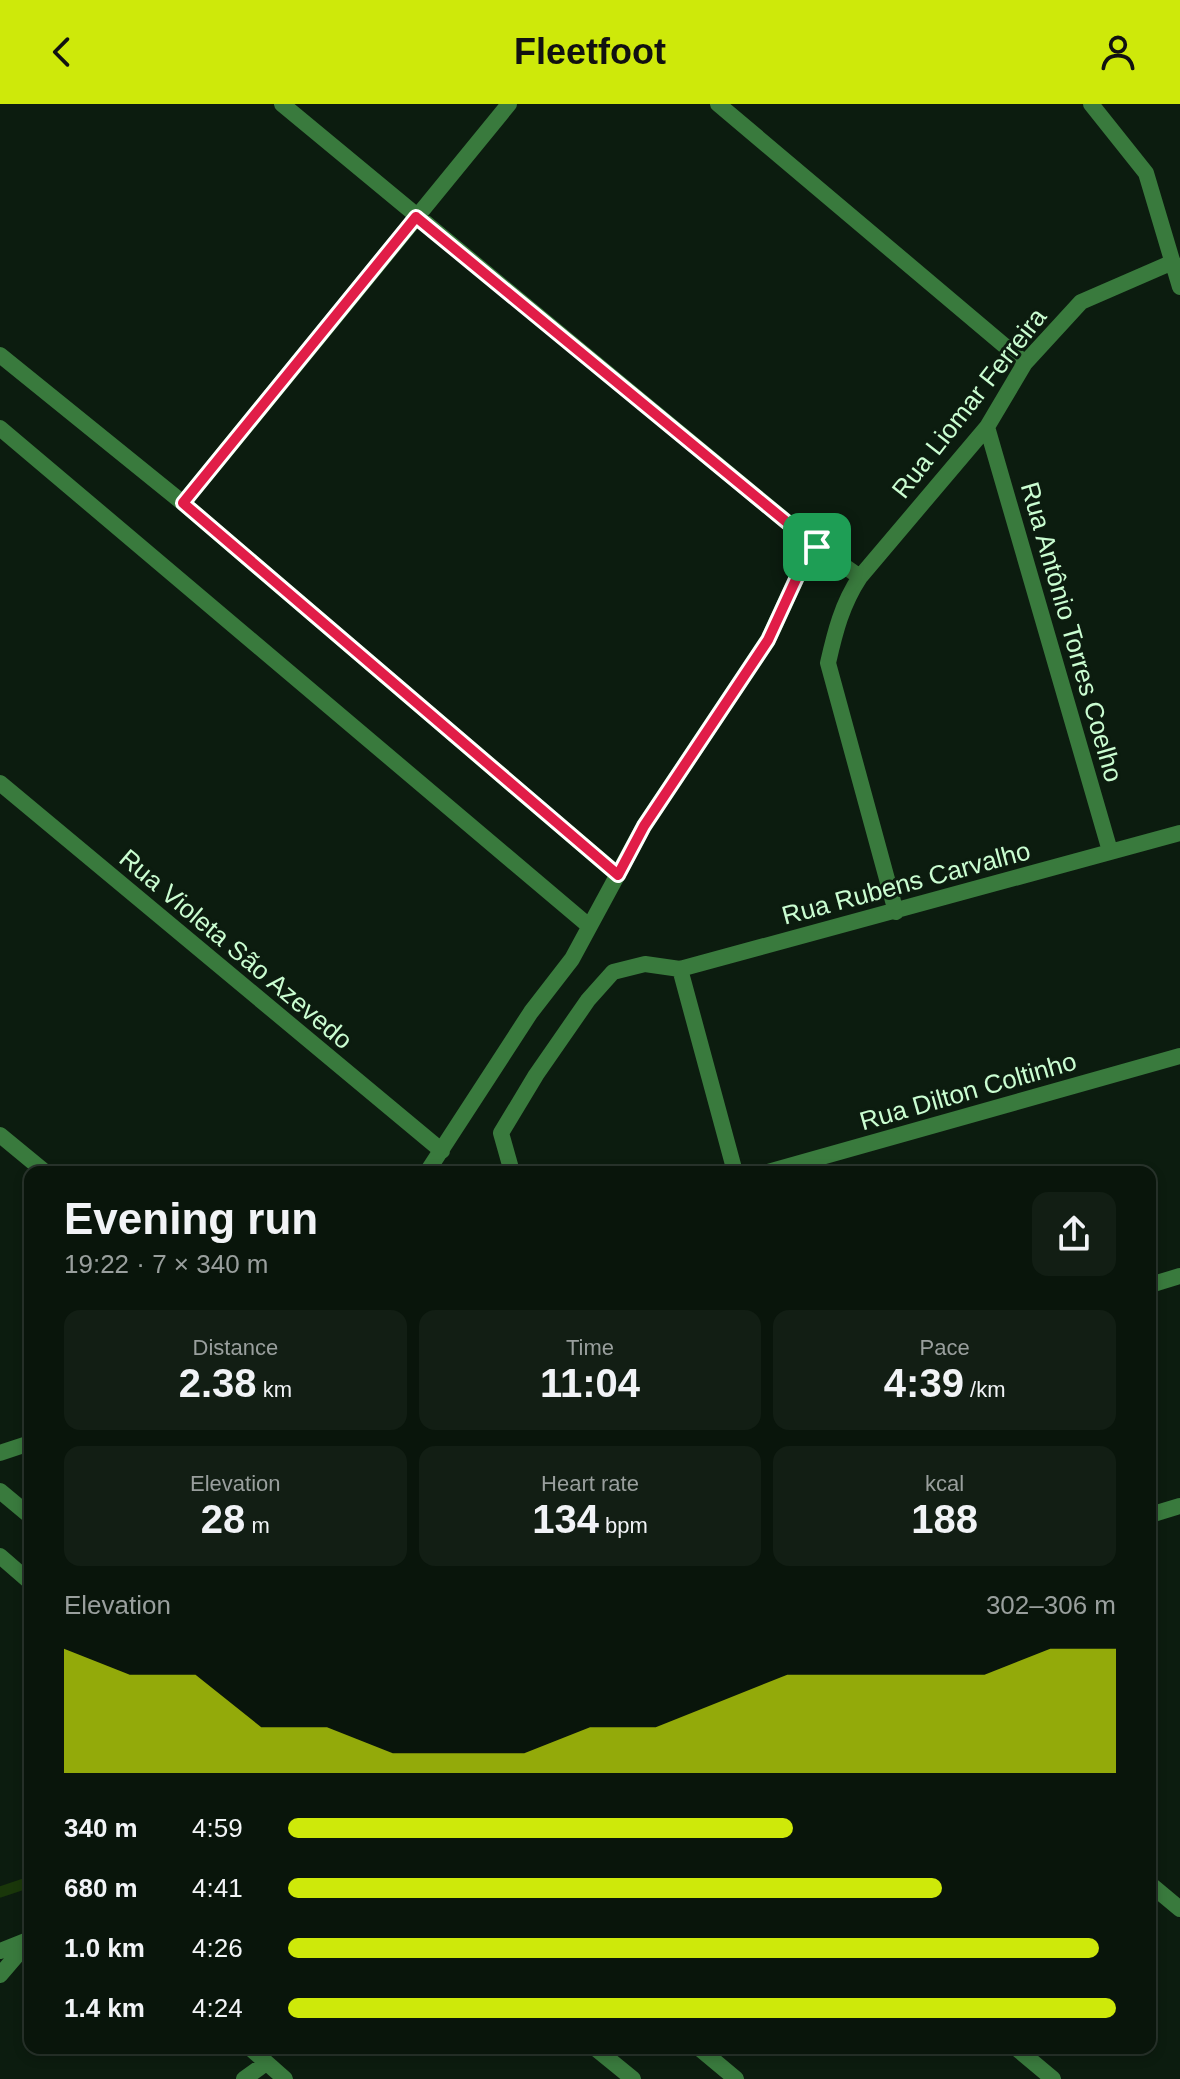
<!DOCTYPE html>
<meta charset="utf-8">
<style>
body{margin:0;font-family:Helvetica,sans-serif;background:#121e14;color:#f1f3f6;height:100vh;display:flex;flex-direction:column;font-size:30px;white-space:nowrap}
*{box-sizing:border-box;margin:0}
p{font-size:26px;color:#999f9d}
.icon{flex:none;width:44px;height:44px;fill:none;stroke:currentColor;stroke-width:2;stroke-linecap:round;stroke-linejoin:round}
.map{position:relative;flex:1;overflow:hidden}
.drawer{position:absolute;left:24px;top:1062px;width:1132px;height:888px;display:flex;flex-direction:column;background:#09150b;border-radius:16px;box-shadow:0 4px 12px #0003,0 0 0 2px #29342c}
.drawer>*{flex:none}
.pin{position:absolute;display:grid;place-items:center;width:68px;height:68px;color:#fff;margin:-34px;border-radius:16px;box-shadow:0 4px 12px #0006}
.round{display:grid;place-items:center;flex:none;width:84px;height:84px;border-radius:16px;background:#121e14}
.head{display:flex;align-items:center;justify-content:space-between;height:136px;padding:0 40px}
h1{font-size:44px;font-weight:600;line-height:60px}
.figures{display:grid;grid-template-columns:repeat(3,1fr);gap:12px;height:136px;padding:8px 40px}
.figures div{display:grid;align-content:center;border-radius:16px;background:#121e14;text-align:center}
.figures b{font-size:40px;font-weight:600}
.figures small{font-size:22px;font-weight:400}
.figures p{font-size:22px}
.chart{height:224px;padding:16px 40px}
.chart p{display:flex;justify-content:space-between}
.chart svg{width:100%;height:144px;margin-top:8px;fill:#cee90a;opacity:.7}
ul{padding:0 40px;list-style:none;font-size:26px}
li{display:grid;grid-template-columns:128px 96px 1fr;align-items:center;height:60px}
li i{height:20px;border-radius:10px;background:#cee90a}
header{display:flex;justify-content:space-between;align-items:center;height:104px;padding:0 40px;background:#cee90a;color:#111;font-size:36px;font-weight:600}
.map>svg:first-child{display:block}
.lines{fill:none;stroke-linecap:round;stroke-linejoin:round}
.stream{stroke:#1a370a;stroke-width:11}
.minor{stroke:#397a3d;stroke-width:16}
.route-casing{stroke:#fff;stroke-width:16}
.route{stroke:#e11d48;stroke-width:10}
.labels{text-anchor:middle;stroke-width:6;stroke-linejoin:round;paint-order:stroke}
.street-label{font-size:26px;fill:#cafdd1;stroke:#0c1c0f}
</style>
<header><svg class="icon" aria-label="back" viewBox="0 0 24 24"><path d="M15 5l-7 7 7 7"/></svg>Fleetfoot<svg class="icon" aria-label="person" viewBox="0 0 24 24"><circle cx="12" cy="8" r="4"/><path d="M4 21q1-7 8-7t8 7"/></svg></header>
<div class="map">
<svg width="1180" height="1975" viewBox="0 0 1180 1975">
<rect width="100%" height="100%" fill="#0c1c0f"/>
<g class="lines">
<path class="stream" d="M 0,1788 L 30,1778"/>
<path class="minor" d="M 282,0 L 817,443 L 860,473
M 718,0 L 1025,259
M 1091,0 L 1146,69 L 1180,183
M 0,251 L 183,399 L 618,771
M 987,323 L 1110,747
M 0,324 L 589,822
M 183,399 L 509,0
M 0,679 L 442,1047
M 896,808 L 828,559 C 835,528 842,500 860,473 L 987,323 L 1025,259 L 1081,198 L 1173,158
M 680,865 L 735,1068
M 0,1031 L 45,1068
M 427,1068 L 531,908 L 572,855 L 644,722 L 768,536 L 798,471 L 817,443
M 512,1068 L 501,1029 L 536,971 L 588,896 L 613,868 L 645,860 L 680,865 L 1180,729
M 768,1068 L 1180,952
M 1150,1181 L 1180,1172
M 0,1349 L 30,1339
M 0,1387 L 30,1412
M 1150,1411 L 1180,1402
M 0,1452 L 30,1478
M 1150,1780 L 1180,1805
M 0,1847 L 28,1836
M 0,1871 L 30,1836
M 250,1944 L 285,1975
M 595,1944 L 633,1975
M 699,1944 L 736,1975
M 1016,1944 L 1053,1975
M 244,1975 L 266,1959"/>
</g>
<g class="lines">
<defs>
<path id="route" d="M 416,113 L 817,443 L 798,471 L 768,536 L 644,722 L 618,771 L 183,399 Z"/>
</defs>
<use href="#route" class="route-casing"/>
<use href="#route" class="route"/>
</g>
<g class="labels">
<g class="street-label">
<text transform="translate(969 299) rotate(-52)" y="9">Rua Liomar Ferreira</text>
<text transform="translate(1072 528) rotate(74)" y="9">Rua Antônio Torres Coelho</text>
<text transform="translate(906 779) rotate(-15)" y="9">Rua Rubens Carvalho</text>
<text transform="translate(236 845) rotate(40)" y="9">Rua Violeta São Azevedo</text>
<text transform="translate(968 987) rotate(-16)" y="9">Rua Dilton Coltinho</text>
</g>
</g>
</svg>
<div class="pin" style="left:817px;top:443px;background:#1e9e55"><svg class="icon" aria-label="arrive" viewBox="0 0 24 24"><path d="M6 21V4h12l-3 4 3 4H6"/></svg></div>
<section class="drawer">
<div class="head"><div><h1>Evening run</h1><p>19:22 · 7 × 340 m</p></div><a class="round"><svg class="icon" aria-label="share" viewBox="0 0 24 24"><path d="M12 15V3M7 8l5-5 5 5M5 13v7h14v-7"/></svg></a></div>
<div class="figures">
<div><p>Distance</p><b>2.38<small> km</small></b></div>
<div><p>Time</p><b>11:04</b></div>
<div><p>Pace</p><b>4:39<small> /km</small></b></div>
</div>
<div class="figures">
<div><p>Elevation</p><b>28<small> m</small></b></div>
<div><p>Heart rate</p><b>134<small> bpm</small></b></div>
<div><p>kcal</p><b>188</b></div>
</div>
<div class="chart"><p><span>Elevation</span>302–306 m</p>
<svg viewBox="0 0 160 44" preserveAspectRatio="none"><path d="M0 44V6L10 14L20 14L30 30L40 30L50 38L60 38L70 38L80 30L90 30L100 22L110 14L120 14L130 14L140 14L150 6L160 6V44z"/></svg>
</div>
<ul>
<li><b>340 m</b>4:59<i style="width:61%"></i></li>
<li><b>680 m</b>4:41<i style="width:79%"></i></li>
<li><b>1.0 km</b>4:26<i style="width:98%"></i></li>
<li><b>1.4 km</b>4:24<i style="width:100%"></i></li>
</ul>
</section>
</div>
